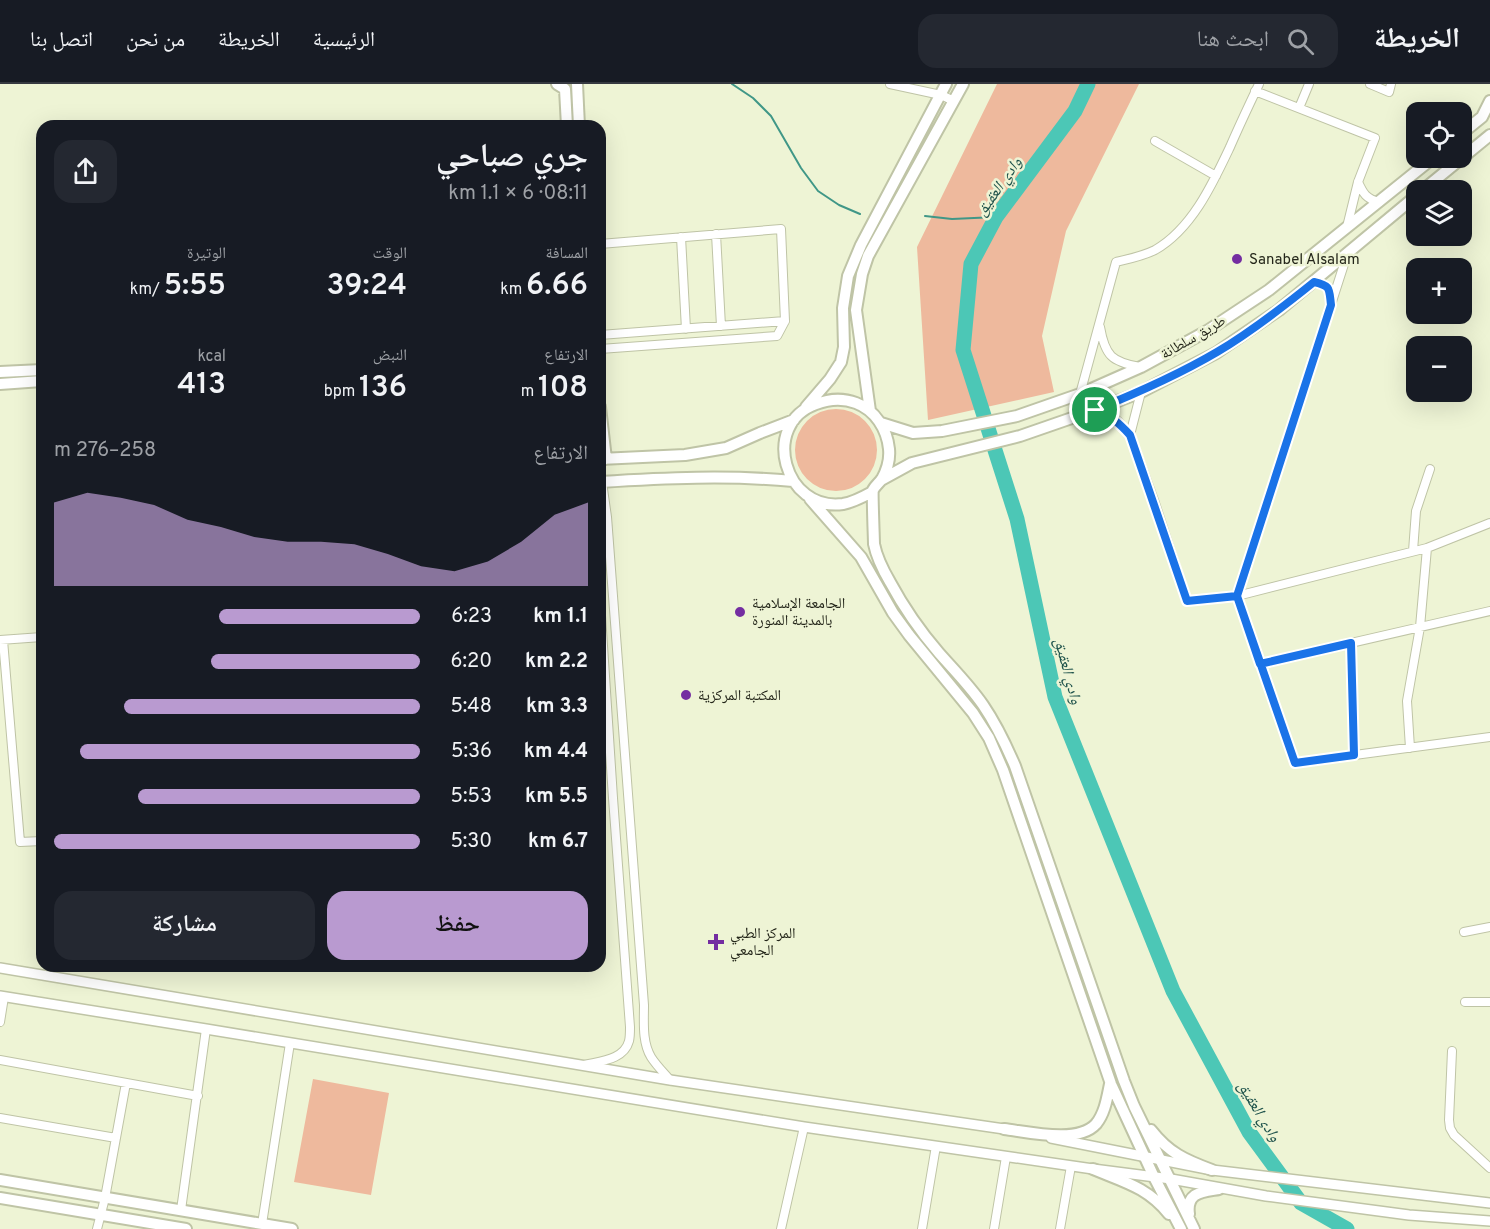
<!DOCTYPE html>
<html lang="ar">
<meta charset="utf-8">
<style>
body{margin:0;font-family:Overpass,"Noto Naskh Arabic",sans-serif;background:#242831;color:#f1f3f6;direction:rtl;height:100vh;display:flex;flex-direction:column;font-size:22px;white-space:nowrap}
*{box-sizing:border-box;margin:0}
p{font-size:20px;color:#9ea1a6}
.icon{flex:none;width:33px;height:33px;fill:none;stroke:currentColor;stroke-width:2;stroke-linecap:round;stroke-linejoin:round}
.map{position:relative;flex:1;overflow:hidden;direction:ltr}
.drawer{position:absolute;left:36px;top:36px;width:570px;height:852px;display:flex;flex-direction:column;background:#171b24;border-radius:18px;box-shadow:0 6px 24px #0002;direction:rtl}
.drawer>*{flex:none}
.controls{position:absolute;left:1406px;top:18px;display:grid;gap:12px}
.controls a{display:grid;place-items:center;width:66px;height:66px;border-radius:12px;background:#171b24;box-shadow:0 6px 24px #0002;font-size:30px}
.pin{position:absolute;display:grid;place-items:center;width:51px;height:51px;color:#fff;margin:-26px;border:3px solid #fff;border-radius:50%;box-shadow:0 2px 6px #0007}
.round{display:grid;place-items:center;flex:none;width:63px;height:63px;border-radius:18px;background:#242831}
.headline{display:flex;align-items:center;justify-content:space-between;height:102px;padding:0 18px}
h1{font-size:33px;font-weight:600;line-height:45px}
.metrics{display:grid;grid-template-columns:repeat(3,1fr);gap:9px;height:102px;padding:6px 18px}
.metrics div{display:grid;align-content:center}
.metrics b{font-size:30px;font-weight:600}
.metrics small{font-size:16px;font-weight:400}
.metrics p{font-size:16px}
.chart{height:168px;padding:12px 18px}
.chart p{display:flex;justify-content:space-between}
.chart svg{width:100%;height:108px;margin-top:6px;fill:#b99ad0;opacity:.7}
.button{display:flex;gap:12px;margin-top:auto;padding:12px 18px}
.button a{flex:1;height:69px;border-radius:18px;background:#b99ad0;color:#111;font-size:24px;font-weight:600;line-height:69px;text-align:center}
.button a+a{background:#242831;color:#f1f3f6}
ul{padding:0 18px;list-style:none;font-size:20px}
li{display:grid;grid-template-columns:96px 72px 1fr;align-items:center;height:45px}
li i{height:15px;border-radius:8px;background:#b99ad0}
header{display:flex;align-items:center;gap:36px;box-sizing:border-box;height:84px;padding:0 30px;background:#171b24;border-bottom:2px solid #363941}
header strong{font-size:28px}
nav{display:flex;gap:33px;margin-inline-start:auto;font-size:21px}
.search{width:420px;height:54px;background:#242831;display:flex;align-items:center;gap:15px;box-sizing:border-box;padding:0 21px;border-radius:18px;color:#9ea1a6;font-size:22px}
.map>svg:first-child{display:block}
.green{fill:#eeb99d}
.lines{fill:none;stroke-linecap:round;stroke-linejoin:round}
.stream{stroke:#409787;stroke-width:2}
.river{stroke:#4cc7b6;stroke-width:15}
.minor-casing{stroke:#bfc4a6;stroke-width:10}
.tertiary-casing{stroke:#bfc4a6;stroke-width:12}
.secondary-casing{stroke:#bfc4a6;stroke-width:14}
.minor{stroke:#fff;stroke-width:8}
.tertiary{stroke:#fff;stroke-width:9}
.secondary{stroke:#fff;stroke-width:10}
.route-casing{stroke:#fff;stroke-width:12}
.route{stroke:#1a73e8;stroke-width:8}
.poi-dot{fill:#742da1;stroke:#eef4d5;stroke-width:2}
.labels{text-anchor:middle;stroke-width:5;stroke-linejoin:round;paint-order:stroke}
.poi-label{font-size:15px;fill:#24261a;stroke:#eef4d5;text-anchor:start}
.street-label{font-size:15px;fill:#24261a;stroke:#eef4d5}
.water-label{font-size:16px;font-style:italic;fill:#1e524b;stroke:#eef4d5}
</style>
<header>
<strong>الخريطة</strong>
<div class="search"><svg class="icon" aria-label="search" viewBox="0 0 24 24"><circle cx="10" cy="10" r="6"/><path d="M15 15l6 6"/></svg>ابحث هنا</div>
<nav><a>الرئيسية</a><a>الخريطة</a><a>من نحن</a><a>اتصل بنا</a></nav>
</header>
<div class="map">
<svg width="1490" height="1145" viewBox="0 0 1490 1145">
<rect width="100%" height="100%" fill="#eef4d5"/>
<path class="green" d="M 997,0 L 1139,0 L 1066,147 L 1042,252 L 1054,308 L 928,336 L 917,163 Z
M795 366a41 41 0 1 1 82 0a41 41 0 1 1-82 0Z
M 313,995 L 389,1009 L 371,1111 L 294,1098 Z"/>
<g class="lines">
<path class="stream" d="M 732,0 L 753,14 L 771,32 L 801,84 L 818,107 L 839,121 L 860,130
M 925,132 L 952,135 L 996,133"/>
<path class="river" d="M 1088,0 L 1075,27 L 996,133 L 971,180 L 963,266 L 1017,435 L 1055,613 L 1173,907 L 1249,1048 L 1301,1119 L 1347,1145"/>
<defs>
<path id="minor" d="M 890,0 L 941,11 L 954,17
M 1370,0 L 1389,8 L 1391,0
M 1255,7 L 1375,54 L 1358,98 L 1347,143
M 1299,24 L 1309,0
M 1155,57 L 1216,92
M 1358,98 C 1363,109 1366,115 1379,118
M 716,150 L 721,242
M 681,153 L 686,245
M 600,160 L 781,145 L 785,237 L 600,251
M 1347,171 L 1237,512 L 1295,679 L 1490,653
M 1314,198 C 1328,201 1329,201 1330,215
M 1100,243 C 1105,272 1112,278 1140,283
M 600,265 L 777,252 L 785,237
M 1080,310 L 1116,178 C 1129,175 1143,172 1155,166 C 1192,145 1213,99 1230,63 C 1239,42 1249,21 1259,0
M 1095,326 L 1110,331 L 1118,337 L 1130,351 L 1155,419 L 1187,517 L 1237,512 L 1427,464 L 1490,439
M 1130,351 L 1141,308
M 602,398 L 607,433 L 644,921 C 644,938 642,958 651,973 C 656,981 664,989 670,996
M 1413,467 L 1416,427 L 1430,385
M 0,556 L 42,553
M 3,556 L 20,758 L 42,757
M 1351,559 L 1354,671
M 1260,580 L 1490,527
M 1410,664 L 1407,617 L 1420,543 L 1427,464
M 1464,848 L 1490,843
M 1465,918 L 1490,918
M 0,938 L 4,913
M 1452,967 L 1449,1036 L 1450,1044 L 1454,1051 L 1490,1084
M 0,976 L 198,1012
M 584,981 C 600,977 624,976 629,957 C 630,953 630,947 630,943 L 613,714 L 600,516
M 0,1034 L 116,1054
M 181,1126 L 206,945
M 262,1140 L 290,959
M 97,1145 L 105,1114 L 126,999
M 781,1145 L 804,1043
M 922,1145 L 936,1062
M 994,1145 L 1006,1073
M 1060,1145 L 1071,1082"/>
<path id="tertiary" d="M 0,884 L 670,996 L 1011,1046
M 0,912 L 206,945 L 804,1043 L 1093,1085 L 1171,1095 L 1266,1112 L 1409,1131 L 1490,1137
M 1051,1054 L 1212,1086 L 1490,1119"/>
<path id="secondary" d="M 557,0 L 565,5 L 567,42
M 577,0 L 579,42
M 1461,50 L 1482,33 L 1490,17
M 1423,106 L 1490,51
M 0,288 L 42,286
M 0,300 L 42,297
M 600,323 L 606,375
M 806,323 L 830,295 L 841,278 L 844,263 L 843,224 L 848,192 L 861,161 L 946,0
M 870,327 L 856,226 L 862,190 L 868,172 L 963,0
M 881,339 L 913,349 L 942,347 L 1017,332 L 1080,310 L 1141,283 L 1207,247 L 1269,206 L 1433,74
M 600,375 L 685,371 L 726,364 L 760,349 L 794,336
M 881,396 L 912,379 L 1020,352 L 1095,326 L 1141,308 L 1216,269 L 1279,226 L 1416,112
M 600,398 C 664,394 729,391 793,397
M 872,408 C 863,413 854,418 843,420 C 784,428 760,340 816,320 C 829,315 843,314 856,319 C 875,326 887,345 889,365 C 890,375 887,386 882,395 C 879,399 875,402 873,406 C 872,409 874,455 874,460 C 877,475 883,486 890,498 C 904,524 920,547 939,569 C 954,586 970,602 983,621 C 996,640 1006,661 1015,682 L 1124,997 L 1134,1022 L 1194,1145
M 810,415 L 861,473 L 893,529 L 909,551 L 973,629 L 989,654 L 1003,686 L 1111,1000 L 1154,1093 L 1181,1145
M 1004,1045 C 1029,1048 1078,1060 1096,1040 C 1105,1029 1107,1014 1110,1000
M 1151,1046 C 1169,1069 1185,1076 1212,1086
M 1093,1085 C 1124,1098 1147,1103 1169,1130
M 0,1096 L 292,1145
M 0,1114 L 186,1145
M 1189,1130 C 1186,1108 1202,1108 1219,1105"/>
</defs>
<use href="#minor" class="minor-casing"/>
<use href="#tertiary" class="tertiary-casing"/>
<use href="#secondary" class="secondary-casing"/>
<use href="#minor" class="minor"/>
<use href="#tertiary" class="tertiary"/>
<use href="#secondary" class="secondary"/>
</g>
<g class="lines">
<defs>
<path id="route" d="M 1095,326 C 1110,331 1119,339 1130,351 L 1187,517 L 1237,512 L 1260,580 L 1351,559 L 1354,671 L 1295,679 L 1237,512 L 1331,221 C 1329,204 1331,202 1314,198 C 1283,223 1251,248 1217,268 C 1178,291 1137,309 1095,326"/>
</defs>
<use href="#route" class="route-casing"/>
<use href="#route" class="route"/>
</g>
<g class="poi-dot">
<circle cx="1237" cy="175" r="6"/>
<circle cx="740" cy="528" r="6"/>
<circle cx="686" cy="611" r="6"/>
<path d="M713 849h6v6h6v6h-6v6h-6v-6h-6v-6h6z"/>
</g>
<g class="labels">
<g class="poi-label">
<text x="1249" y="180">Sanabel Alsalam</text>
<text x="752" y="524">الجامعة الإسلامية<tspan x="752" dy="17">بالمدينة المنورة</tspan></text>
<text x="698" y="616">المكتبة المركزية</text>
<text x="730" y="854">المركز الطبي<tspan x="730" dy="17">الجامعي</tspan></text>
</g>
<g class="street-label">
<text transform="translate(1193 253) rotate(-30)" y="5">طريق سلطانة</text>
</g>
<g class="water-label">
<text transform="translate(998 102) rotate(-55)" y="6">وادي العقيق</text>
<text transform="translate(1069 587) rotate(75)" y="6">وادي العقيق</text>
<text transform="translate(1260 1027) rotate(59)" y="6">وادي العقيق</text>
</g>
</g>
</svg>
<div class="controls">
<a><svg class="icon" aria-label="locate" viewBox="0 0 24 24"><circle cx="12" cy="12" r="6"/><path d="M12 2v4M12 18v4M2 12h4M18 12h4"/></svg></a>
<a><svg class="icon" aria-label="layers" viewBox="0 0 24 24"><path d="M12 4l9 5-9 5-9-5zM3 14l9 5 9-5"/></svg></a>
<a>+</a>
<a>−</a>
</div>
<div class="pin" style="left:1095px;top:326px;background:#1e9e55"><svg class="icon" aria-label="arrive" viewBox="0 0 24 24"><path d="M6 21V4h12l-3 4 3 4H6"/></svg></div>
<section class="drawer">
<div class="headline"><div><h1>جري صباحي</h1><p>08:11 · 6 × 1.1 km</p></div><a class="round"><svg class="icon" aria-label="share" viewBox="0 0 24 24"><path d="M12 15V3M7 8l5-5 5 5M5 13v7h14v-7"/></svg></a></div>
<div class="metrics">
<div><p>المسافة</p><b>6.66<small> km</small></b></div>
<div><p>الوقت</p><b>39:24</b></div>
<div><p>الوتيرة</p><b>5:55<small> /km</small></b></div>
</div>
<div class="metrics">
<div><p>الارتفاع</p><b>108<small> m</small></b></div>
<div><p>النبض</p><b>136<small> bpm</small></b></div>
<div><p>kcal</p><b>413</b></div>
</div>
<div class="chart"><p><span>الارتفاع</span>258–276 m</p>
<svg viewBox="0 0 160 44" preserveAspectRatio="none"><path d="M0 44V10L10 6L20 8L30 11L40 17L50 20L60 24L70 26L80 26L90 27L100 31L110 36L120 38L130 34L140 26L150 15L160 10V44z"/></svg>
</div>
<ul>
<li><b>1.1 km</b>6:23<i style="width:55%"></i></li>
<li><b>2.2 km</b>6:20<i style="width:57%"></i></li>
<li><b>3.3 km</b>5:48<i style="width:81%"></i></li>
<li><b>4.4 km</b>5:36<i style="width:93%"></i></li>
<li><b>5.5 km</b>5:53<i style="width:77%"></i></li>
<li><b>6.7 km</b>5:30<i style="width:100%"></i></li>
</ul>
<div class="button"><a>حفظ</a><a>مشاركة</a></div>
</section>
</div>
